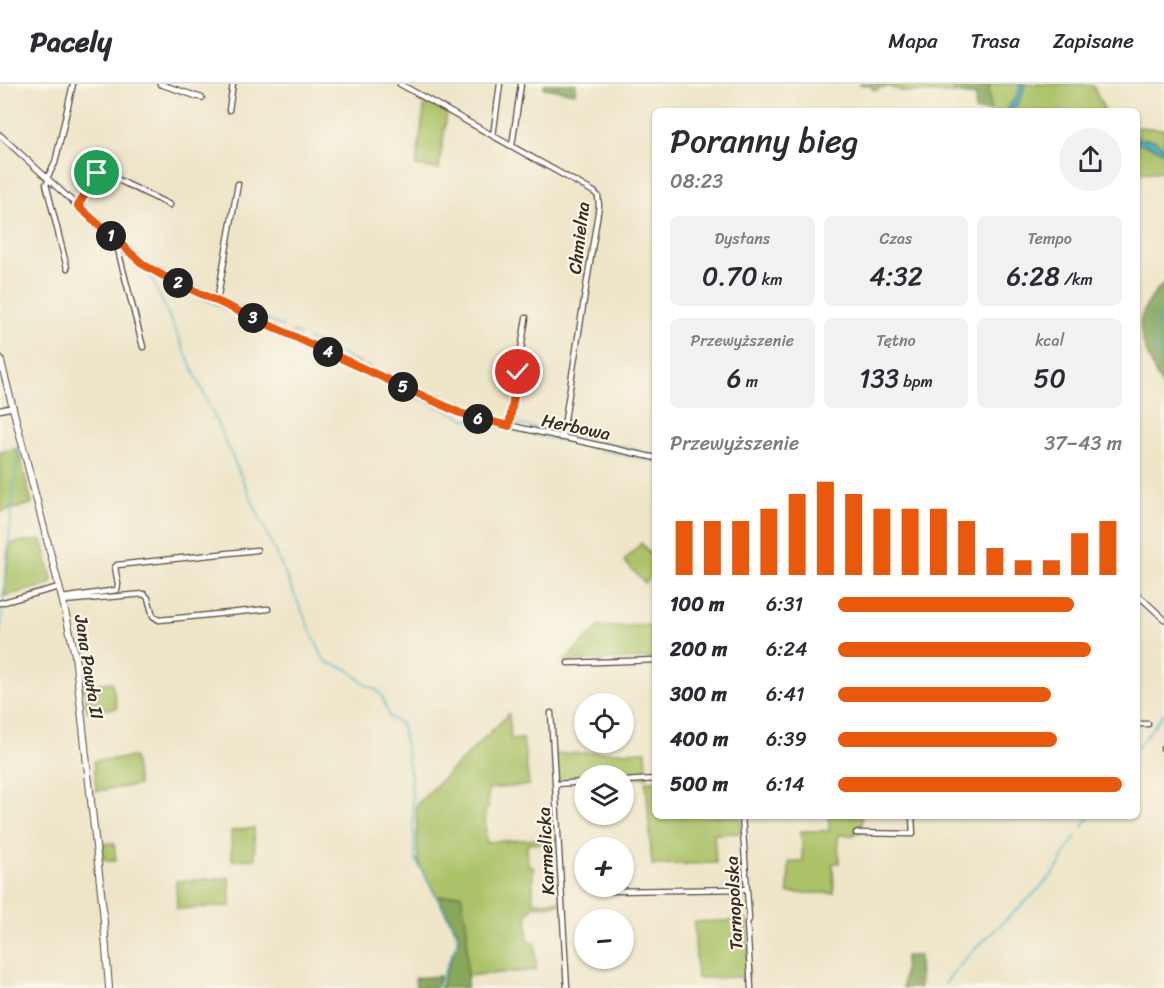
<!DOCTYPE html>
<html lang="pl">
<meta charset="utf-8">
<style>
body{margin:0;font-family:Sriracha,sans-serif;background:#f2f2f3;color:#2b2b33;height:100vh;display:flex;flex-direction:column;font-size:22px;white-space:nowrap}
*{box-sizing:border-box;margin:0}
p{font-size:20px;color:#7c7c81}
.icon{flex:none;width:33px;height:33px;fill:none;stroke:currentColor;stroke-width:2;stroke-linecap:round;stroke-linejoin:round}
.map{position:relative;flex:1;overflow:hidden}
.panel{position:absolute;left:652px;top:24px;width:488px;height:711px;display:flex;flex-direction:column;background:#fff;border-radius:9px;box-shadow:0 2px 4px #0004}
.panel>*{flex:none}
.buttons{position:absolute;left:574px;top:609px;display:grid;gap:12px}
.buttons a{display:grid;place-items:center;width:60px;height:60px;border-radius:50%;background:#fff;box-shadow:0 2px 4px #0004;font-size:30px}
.pin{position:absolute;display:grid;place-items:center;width:51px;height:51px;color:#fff;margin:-26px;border:3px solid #fff;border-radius:50%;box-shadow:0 2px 6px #0007}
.km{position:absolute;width:30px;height:30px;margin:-15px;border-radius:50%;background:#222;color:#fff;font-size:16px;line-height:30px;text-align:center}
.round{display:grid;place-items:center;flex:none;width:63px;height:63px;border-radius:32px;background:#f2f2f3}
.head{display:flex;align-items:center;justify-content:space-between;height:102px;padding:0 18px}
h1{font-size:33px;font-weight:600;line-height:45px}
.figures{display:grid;grid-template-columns:repeat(3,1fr);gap:9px;height:102px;padding:6px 18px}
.figures div{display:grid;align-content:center;border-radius:9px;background:#f2f2f3;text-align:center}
.figures b{font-size:26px;font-weight:600}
.figures small{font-size:16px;font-weight:400}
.figures p{font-size:16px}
.chart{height:168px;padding:12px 18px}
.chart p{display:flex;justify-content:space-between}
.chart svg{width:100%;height:108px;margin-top:6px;stroke:#ea580c;stroke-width:6}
ul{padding:0 18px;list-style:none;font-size:20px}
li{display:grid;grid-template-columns:96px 72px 1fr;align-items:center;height:45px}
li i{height:15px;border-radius:8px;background:#ea580c}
header{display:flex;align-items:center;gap:36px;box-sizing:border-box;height:84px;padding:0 30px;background:#fff;border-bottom:2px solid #e1e1e2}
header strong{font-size:28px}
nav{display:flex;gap:33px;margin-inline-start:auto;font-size:21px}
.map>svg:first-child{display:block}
.green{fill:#abc267;stroke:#737642;stroke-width:1.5}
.forest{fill:#88a85c;stroke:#62693d;stroke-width:1.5}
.water{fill:#46b1c4;stroke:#406e71;stroke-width:1.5}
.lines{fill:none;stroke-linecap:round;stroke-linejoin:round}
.stream{stroke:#46b1c4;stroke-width:1.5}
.minor-casing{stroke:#564638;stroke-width:7}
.tertiary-casing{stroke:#564638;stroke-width:8}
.minor{stroke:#fff;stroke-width:4.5}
.tertiary{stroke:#fff;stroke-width:6}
.route-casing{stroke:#fff;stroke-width:12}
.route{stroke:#ea580c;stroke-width:8}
.labels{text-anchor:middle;stroke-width:4.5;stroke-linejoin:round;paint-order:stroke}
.street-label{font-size:18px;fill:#3b2a1e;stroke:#fbf7ec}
</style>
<header>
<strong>Pacely</strong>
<nav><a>Mapa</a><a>Trasa</a><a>Zapisane</a></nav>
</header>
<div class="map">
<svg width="1164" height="904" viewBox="0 0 1164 904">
<rect width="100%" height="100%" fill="#fbf7ec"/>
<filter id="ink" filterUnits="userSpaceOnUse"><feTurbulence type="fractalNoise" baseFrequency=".0167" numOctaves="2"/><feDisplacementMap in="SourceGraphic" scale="12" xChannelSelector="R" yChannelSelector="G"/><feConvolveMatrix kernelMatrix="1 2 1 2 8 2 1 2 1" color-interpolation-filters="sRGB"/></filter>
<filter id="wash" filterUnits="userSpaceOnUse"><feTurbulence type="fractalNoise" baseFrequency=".008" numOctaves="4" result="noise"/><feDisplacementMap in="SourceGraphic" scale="24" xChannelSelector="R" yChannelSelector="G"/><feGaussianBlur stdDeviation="1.35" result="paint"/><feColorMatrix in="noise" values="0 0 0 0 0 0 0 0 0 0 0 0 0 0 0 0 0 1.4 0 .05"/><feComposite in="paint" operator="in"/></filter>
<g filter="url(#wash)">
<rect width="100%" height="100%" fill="#eee5c8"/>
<path class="green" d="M 858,0 L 955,0 L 954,9 L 905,8 L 886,2 L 885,4 L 878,3 L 878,6 L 872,5 L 872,2 Z
M 989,0 L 1021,0 L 1017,12 L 1006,27 L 990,27 Z
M 1025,0 L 1092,0 L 1105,27 L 1012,27 L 1018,19 Z
M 425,17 L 447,29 L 439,85 L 416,82 Z
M 1137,43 L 1164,45 L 1164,64 L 1154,56 L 1137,54 Z
M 1137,59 L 1152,62 L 1164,69 L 1164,87 L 1137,89 Z
M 16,365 L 19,368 L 32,420 L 0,428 L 0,368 Z
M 42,456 L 52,496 L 49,501 L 4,512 L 10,459 Z
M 641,459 L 655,475 L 655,489 L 645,499 L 624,477 Z
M 655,541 L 655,574 L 564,577 L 599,543 Z
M 112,598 L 117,624 L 87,627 L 83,601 Z
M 509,630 L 511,656 L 523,655 L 529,701 L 488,705 L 488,724 L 485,725 L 486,758 L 556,754 L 557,758 L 527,760 L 528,782 L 533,782 L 533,818 L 560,817 L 560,820 L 534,822 L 527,830 L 528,858 L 535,858 L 536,886 L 466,892 L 467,845 L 460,810 L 437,813 L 418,778 L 416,721 Z
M 646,667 L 647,693 L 624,694 L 624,692 L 585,692 L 585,696 L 560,697 L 555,692 L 554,670 Z
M 134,673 L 138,701 L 96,707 L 94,677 Z
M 646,697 L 655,697 L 656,732 L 740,732 L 742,749 L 714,750 L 716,779 L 652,781 Z
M 829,732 L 862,732 L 862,748 L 855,748 L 854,751 L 838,751 L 839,779 L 833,779 L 834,809 L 788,809 L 789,778 L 803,778 L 801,747 L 829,747 Z
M 254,744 L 255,775 L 232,776 L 231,747 Z
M 114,759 L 116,777 L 107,777 L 103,775 L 102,760 Z
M 229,794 L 231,822 L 177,825 L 176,797 Z
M 747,836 L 749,893 L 697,894 L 694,838 Z"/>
<path class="forest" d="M 544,0 L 576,0 L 575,9 L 544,4 Z
M 955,0 L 989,0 L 990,27 L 975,27 L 976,12 L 954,9 Z
M 1164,199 L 1164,306 C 1155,290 1137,253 1141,235 C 1144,222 1155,208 1164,199 Z
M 461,810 L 467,845 L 467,904 L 440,904 L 459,853 L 458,848 L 437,813 Z
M 905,872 L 919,872 L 920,904 L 903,904 Z
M 440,892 L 435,904 L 416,904 L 415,894 Z"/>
<path class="water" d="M 1021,0 L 1025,0 C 1024,11 1018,19 1012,27 L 1006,27 L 1017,12 Z
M 1137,54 L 1154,56 L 1164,64 L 1164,69 L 1152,62 L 1137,59 Z"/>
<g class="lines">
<path class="stream" d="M 52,93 L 77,116
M 84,122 L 149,181 L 213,211
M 149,188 L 323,574 L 328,579 L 348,585 L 366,601 L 377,606 L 382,612 L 389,633 L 402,641 L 411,694 L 415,775 L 456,848 L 457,858 L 437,904
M 150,190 L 468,336 L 656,378
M 222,215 L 244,225
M 1164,220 C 1155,234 1150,268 1164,280
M 252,229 L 283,243
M 291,247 L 300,251
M 308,255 L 332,266
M 341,270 L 361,279
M 365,281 L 373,285
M 382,289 L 460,325 L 501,336
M 513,339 L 559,349
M 568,351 L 587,355
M 596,357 L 639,366
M 648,368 L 653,370
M 3,516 L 18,362
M 0,553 L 3,521
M 1137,664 L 1164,629
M 1083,743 L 1090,732
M 945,900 C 975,858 1018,829 1052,791 C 1062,780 1067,764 1076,752"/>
</g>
</g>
<g filter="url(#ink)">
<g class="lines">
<defs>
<path id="minor" d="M 160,0 L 202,14
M 400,0 L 594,108 L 598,112 L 599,122 L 562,354
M 229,26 L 233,0
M 0,51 L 132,172 L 144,181 L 169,195 L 471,333 L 656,374
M 493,52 L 500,0
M 512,62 L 521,0
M 47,94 L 55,79 L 73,0
M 49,96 L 46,100 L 67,184
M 78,122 L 95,92 L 100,87 L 170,121
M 120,160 L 118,165 L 120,174 L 143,263
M 217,217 L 238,100
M 0,326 L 13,323
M 509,342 L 526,234
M 1137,510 L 1164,535
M 62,514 L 117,506 L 118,500 L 115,483 L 117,481 L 257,466
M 63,517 L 144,510 L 148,514 L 153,532 L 159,536 L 268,525
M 0,519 L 59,503
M 568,579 L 656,576
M 551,629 L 567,904
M 1137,640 L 1148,640
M 1163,664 L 1164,664
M 624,697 L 656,695
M 556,700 L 585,698
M 742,732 L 749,835 L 747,839 L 751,904
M 856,749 L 913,750 L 912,732
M 610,807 L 747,805"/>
<path id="tertiary" d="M 0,274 L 62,514 L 75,571 L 103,826 L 109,904"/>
</defs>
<use href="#minor" class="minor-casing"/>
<use href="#tertiary" class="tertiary-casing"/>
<use href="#minor" class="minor"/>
<use href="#tertiary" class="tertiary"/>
</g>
</g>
<g class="lines" filter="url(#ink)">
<defs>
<path id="route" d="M 97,89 L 78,122 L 144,181 L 169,195 L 460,329 L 509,342 L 518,288"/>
</defs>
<use href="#route" class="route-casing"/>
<use href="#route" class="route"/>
</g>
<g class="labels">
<g class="street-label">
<text transform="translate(579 154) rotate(-83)" y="6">Chmielna</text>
<text transform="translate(576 343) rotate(12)" y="6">Herbowa</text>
<text transform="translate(89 583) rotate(81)" y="6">Jana Pawła II</text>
<text transform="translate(546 767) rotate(-93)" y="6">Karmelicka</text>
<text transform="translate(734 819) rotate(-93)" y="6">Tarnopolska</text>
</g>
</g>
</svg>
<div class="buttons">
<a><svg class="icon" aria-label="locate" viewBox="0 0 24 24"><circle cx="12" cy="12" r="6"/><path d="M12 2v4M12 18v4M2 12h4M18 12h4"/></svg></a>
<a><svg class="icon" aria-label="layers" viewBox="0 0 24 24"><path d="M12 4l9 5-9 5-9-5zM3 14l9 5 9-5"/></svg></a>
<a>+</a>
<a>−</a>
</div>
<div class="pin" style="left:97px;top:89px;background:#1e9e55"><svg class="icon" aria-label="arrive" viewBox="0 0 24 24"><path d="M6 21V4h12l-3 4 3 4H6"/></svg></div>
<div class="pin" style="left:518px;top:288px;background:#d93025"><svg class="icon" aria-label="check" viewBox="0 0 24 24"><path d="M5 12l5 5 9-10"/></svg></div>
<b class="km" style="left:111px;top:152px">1</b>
<b class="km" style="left:178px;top:199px">2</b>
<b class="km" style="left:253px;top:234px">3</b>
<b class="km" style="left:328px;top:268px">4</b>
<b class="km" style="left:403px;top:303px">5</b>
<b class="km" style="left:478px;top:335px">6</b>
<section class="panel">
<div class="head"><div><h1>Poranny bieg</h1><p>08:23</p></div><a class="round"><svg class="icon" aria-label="share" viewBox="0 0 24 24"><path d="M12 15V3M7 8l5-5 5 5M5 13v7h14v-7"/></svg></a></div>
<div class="figures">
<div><p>Dystans</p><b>0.70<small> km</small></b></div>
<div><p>Czas</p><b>4:32</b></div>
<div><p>Tempo</p><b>6:28<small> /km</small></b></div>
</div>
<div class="figures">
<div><p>Przewyższenie</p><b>6<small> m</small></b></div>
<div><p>Tętno</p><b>133<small> bpm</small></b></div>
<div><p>kcal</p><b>50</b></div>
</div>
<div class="chart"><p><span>Przewyższenie</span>37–43 m</p>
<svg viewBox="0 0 160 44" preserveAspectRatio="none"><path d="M5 44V22M15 44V22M25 44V22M35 44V17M45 44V11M55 44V6M65 44V11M75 44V17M85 44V17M95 44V17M105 44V22M115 44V33M125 44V38M135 44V38M145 44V27M155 44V22"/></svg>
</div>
<ul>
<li><b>100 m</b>6:31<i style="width:83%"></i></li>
<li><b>200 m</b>6:24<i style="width:89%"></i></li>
<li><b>300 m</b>6:41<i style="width:75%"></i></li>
<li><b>400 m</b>6:39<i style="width:77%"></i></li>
<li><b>500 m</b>6:14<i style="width:100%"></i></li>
</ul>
</section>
</div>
